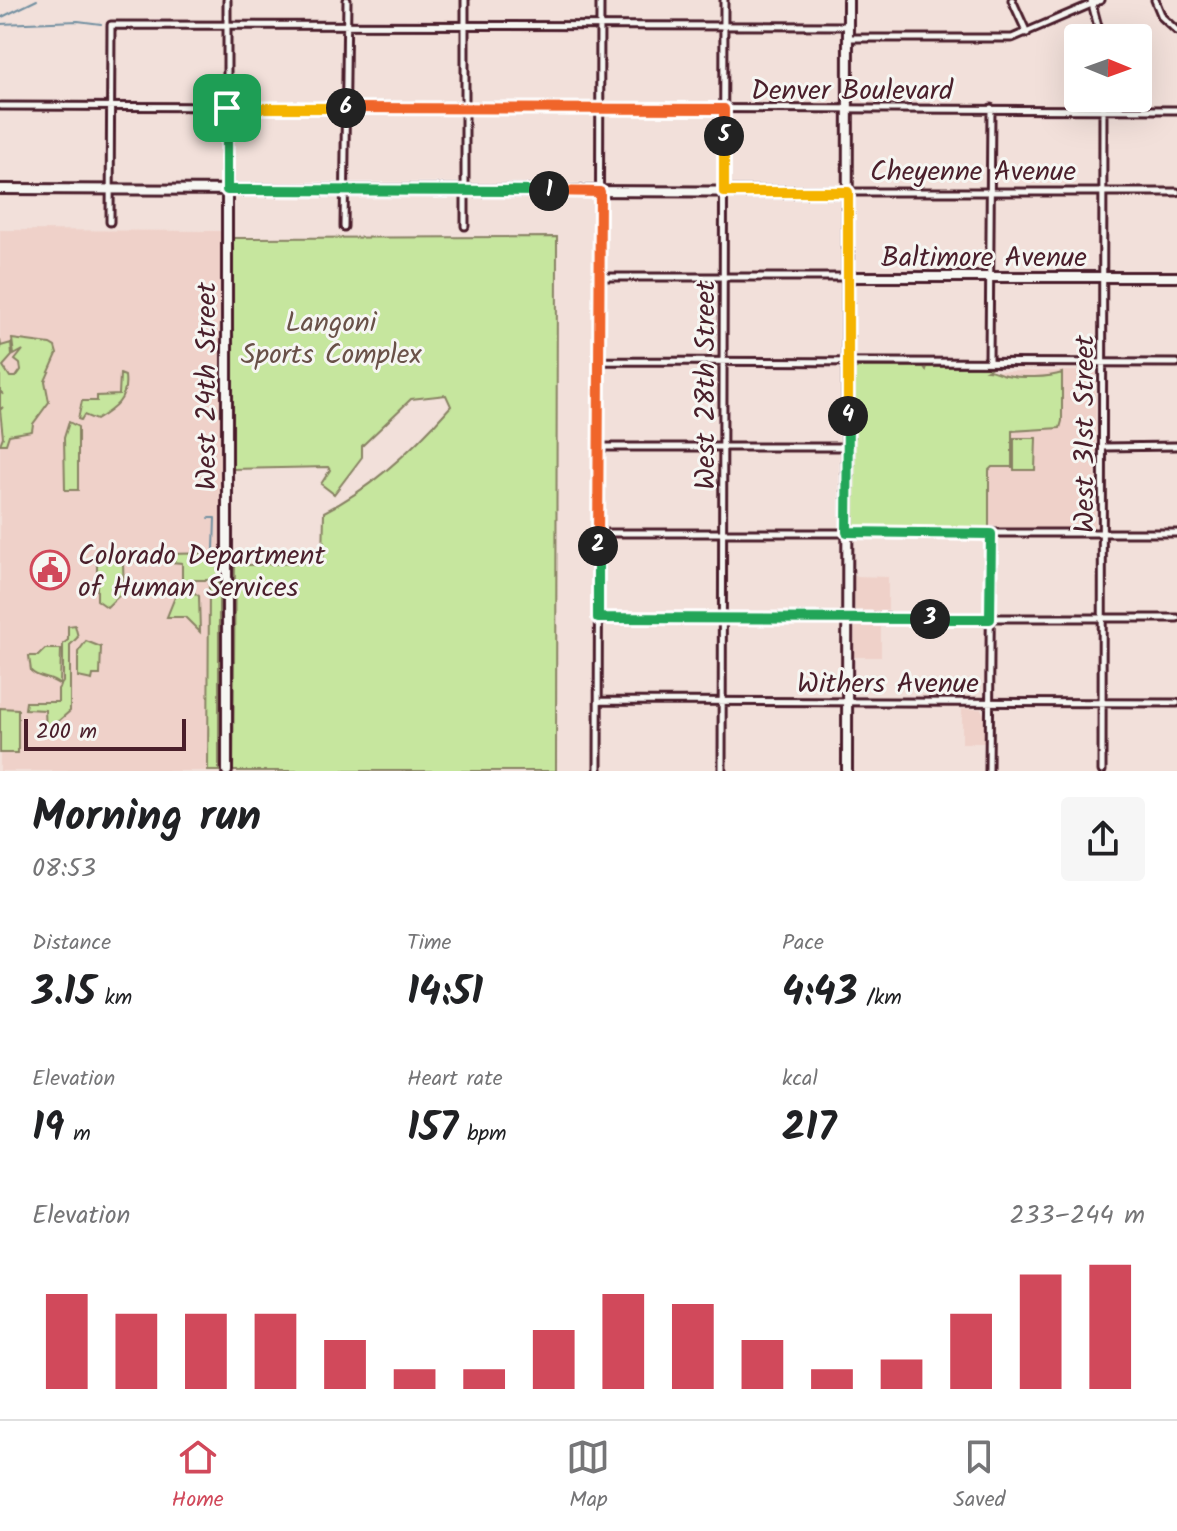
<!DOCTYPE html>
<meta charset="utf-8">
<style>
body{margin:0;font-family:Kalam,sans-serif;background:#f6f6f6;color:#202124;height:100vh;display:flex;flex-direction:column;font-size:30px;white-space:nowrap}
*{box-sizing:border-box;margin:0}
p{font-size:26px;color:#757577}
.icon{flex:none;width:44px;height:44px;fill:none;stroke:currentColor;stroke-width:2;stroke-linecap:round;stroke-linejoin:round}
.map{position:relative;height:771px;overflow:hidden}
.panel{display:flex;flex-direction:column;background:#fff;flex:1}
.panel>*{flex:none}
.needle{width:52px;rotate:91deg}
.buttons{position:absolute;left:1064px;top:24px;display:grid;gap:16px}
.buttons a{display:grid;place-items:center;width:88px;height:88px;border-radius:8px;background:#fff;box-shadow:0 8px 32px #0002;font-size:40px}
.scale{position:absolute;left:24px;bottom:20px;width:162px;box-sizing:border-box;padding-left:8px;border:4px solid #4a1f2b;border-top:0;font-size:22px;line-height:28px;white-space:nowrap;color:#4a1f2b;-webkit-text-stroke:6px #f6f6f2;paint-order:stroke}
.pin{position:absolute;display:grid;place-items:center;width:68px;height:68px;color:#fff;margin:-34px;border-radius:16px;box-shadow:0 4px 12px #0006}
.km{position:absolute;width:40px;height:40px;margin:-20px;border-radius:50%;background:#222;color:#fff;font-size:22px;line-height:40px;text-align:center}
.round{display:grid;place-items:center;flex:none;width:84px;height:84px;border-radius:8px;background:#f6f6f6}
.summary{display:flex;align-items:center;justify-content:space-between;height:136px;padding:0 32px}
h1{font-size:44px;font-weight:700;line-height:60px}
.metrics{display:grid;grid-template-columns:repeat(3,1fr);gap:12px;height:136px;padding:8px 32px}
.metrics div{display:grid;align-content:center}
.metrics b{font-size:40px;font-weight:700}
.metrics small{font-size:22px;font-weight:400}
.metrics p{font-size:22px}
.chart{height:224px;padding:16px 32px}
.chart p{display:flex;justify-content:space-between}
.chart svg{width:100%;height:144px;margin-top:8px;stroke:#d1495b;stroke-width:6}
.tabs{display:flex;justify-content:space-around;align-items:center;height:112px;border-top:2px solid #e0e0e0;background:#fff;font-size:22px;color:#757577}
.tabs a{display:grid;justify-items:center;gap:4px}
.tabs .on{color:#d1495b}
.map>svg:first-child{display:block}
.built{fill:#efd1c9}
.green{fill:#c6e69e;stroke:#888264;stroke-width:2}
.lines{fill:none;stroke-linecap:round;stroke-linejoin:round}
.stream{stroke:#7390a1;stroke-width:2}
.street-casing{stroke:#4a1f2b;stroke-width:11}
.secondary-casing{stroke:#4a1f2b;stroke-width:14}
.street{stroke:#f6f6f2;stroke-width:5}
.secondary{stroke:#f6f6f2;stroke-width:8}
.split-1-casing{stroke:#fff;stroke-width:16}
.split-2-casing{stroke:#fff;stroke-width:16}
.split-3-casing{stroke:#fff;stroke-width:16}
.split-4-casing{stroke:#fff;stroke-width:16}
.split-5-casing{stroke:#fff;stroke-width:16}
.split-6-casing{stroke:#fff;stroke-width:16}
.split-7-casing{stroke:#fff;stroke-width:16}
.split-1{stroke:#22a559;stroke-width:10}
.split-2{stroke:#f0652b;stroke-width:10}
.split-3{stroke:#22a559;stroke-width:10}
.split-4{stroke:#22a559;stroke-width:10}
.split-5{stroke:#f5b400;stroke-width:10}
.split-6{stroke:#f0652b;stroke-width:10}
.split-7{stroke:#f5b400;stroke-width:10}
.labels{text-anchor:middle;stroke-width:6;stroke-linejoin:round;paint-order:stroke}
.street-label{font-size:28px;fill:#4a1f2b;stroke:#f6f6f2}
.park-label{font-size:28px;fill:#695148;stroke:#f6f6f2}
.poi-label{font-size:28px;fill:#4a1f2b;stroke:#f6f6f2;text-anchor:start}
</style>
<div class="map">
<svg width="1177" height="771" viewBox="0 0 1177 771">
<rect width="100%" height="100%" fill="#f2e0da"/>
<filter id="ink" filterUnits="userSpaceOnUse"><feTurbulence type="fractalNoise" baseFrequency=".0125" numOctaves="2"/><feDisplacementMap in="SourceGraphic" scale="16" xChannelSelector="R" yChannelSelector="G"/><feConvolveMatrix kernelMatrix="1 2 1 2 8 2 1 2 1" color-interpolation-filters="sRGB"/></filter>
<g filter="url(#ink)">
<path class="built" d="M 0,230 L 222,231 L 220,771 L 0,771 Z
M 990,371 L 1096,371 L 1095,529 L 989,529 Z
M 854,576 L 888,577 L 888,611 L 855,610 Z
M 855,624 L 881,624 L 881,657 L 854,657 Z
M 962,709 L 981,709 L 984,714 L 984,743 L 962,743 Z"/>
<path class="green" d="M 557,237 L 556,771 L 233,771 L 235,560 L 247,560 L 248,565 L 323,562 L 324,512 C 373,488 416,446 451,406 L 446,395 L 411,399 L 362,446 L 362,457 L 334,494 L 321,484 L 330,470 L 328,467 L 233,469 L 233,238 Z
M 12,339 L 50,344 L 55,347 L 57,354 L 45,381 L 49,402 L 33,424 L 32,431 L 9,435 L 6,444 L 0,444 L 3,437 L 0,410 L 3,407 L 0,409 L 0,392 L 4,395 L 0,391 L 0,340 L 1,346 L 11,343 L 12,356 L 3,366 L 10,377 L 16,377 L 21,370 L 20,364 L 15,360 L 23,350 L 14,355 Z
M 858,367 L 924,367 L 926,370 L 927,367 L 992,367 L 987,370 C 995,370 998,374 1006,375 C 1021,378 1048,378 1062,373 L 1062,421 L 1060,428 L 1012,431 L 1012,467 L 992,467 L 989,470 L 989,529 L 853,529 L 854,370 Z
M 120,374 L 125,376 C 128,400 114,409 96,420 L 84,415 L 81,420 L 78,419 L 82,401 L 97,401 L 97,396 L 119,395 Z
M 69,422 L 78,427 L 78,490 L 65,490 L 64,438 Z
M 1014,438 L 1036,438 L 1035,470 L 1014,470 Z
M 106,553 L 133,555 L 133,563 L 123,563 L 124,591 L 107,607 L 97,600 L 97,561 Z
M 217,553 L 219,556 L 219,771 L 208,771 L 209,580 L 182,580 L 182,563 L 159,561 L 157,557 L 168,556 L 168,554 Z
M 177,592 L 193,592 L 199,596 L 200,632 L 185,617 L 167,617 Z
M 75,625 L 78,637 L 70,645 L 70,711 L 46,732 L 45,710 L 25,709 L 26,702 L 58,702 L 58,689 L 63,682 L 63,644 L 68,640 L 68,626 Z
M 86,641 L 101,647 L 100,675 L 93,675 L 92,680 L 78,677 L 78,652 Z
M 45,649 L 61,649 L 60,685 C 51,677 39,679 31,671 L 29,656 L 38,656 Z
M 0,708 L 18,709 L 18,753 L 0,753 Z"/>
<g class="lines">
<path class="stream" d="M 0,18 L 37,0
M 0,24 L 78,21 L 101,24
M 209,518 L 215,518 L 214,550
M 213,566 L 214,555"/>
<defs>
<path id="street" d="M 1012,0 L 1027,33
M 1091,0 L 1101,38
M 1155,0 L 1162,17 L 1177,31
M 849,38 L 1012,38 L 1101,0
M 0,106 L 1177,110
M 227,190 L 227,0
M 848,192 L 1177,192
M 110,222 L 111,25 L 848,26
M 465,226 L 465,0
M 344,227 L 347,0
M 600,277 L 847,277
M 599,361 L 1177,363
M 989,362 L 991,108
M 598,447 L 848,447
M 1103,447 L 1177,446
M 598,533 L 1177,533
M 598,618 L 1177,618
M 598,701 L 1177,703
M 598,771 L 600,0
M 722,771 L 724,0
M 989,771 L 991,534
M 1102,771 L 1103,98"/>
<path id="secondary" d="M 0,189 L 848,192
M 227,190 L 227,771
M 848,277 L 1177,277
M 847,771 L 848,0"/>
</defs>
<use href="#street" class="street-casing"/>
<use href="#secondary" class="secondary-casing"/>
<use href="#street" class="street"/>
<use href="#secondary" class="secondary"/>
</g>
</g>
<g class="lines" filter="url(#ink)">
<defs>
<path id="split-1" d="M 227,108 L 227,190 L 549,191"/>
<path id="split-2" d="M 549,191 L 600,192 L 598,546"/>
<path id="split-3" d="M 598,546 L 598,618 L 930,619"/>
<path id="split-4" d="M 848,416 L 847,532 L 991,534 L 990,619 L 930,619"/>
<path id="split-5" d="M 724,136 L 724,192 L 848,192 L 848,416"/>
<path id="split-6" d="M 346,108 L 724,109 L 724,136"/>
<path id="split-7" d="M 227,108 L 346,108"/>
</defs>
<use href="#split-1" class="split-1-casing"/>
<use href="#split-2" class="split-2-casing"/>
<use href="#split-3" class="split-3-casing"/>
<use href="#split-4" class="split-4-casing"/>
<use href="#split-5" class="split-5-casing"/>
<use href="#split-6" class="split-6-casing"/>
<use href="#split-7" class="split-7-casing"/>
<use href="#split-1" class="split-1"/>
<use href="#split-2" class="split-2"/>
<use href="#split-3" class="split-3"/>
<use href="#split-4" class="split-4"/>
<use href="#split-5" class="split-5"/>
<use href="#split-6" class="split-6"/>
<use href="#split-7" class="split-7"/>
</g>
<defs>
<symbol id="civic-ring" viewBox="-11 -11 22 22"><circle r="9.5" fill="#f6f6f2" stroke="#d1495b" stroke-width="1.5"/><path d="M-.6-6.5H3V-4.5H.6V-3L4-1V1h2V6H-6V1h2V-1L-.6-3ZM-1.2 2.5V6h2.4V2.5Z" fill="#d1495b"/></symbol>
</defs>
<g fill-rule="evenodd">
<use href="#civic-ring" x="28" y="548" width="44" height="44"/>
</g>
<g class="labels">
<g class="street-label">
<text x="852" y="99">Denver Boulevard</text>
<text x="973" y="180">Cheyenne Avenue</text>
<text x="984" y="266">Baltimore Avenue</text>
<text transform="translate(704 385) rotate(-90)" y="10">West 28th Street</text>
<text transform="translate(205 386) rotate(-90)" y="10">West 24th Street</text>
<text transform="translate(1083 434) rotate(-90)" y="10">West 31st Street</text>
<text x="888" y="692">Withers Avenue</text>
</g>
<g class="park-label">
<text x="331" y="331">Langoni<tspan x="331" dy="32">Sports Complex</tspan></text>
</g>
<g class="poi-label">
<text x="78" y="564">Colorado Department<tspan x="78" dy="32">of Human Services</tspan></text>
</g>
</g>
</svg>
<div class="buttons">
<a><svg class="needle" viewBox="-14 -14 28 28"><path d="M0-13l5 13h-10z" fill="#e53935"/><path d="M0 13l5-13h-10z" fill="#757577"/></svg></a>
</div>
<div class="scale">200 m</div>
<div class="pin" style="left:227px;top:108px;background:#1e9e55"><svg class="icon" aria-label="arrive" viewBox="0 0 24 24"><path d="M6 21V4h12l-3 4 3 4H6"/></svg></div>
<b class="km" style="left:549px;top:191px">1</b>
<b class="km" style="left:598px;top:546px">2</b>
<b class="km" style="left:930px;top:619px">3</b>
<b class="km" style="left:848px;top:416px">4</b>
<b class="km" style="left:724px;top:136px">5</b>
<b class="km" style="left:346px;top:108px">6</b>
</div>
<section class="panel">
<div class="summary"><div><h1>Morning run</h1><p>08:53</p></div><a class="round"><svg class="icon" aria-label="share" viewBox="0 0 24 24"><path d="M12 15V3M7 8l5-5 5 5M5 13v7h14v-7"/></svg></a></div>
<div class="metrics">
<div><p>Distance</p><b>3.15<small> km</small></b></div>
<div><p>Time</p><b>14:51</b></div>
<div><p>Pace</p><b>4:43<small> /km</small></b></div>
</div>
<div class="metrics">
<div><p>Elevation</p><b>19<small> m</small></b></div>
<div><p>Heart rate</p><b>157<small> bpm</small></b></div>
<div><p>kcal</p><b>217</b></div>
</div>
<div class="chart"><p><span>Elevation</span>233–244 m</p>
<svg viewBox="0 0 160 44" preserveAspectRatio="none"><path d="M5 44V15M15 44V21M25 44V21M35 44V21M45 44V29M55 44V38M65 44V38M75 44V26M85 44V15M95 44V18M105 44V29M115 44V38M125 44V35M135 44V21M145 44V9M155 44V6"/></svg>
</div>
</section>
<nav class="tabs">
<a class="on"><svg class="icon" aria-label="home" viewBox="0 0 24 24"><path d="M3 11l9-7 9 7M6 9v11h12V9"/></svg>Home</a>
<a><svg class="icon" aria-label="map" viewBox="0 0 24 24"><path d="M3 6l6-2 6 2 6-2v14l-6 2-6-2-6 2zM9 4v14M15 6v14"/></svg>Map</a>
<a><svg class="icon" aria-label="saved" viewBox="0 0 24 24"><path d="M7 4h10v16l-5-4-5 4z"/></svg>Saved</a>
</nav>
